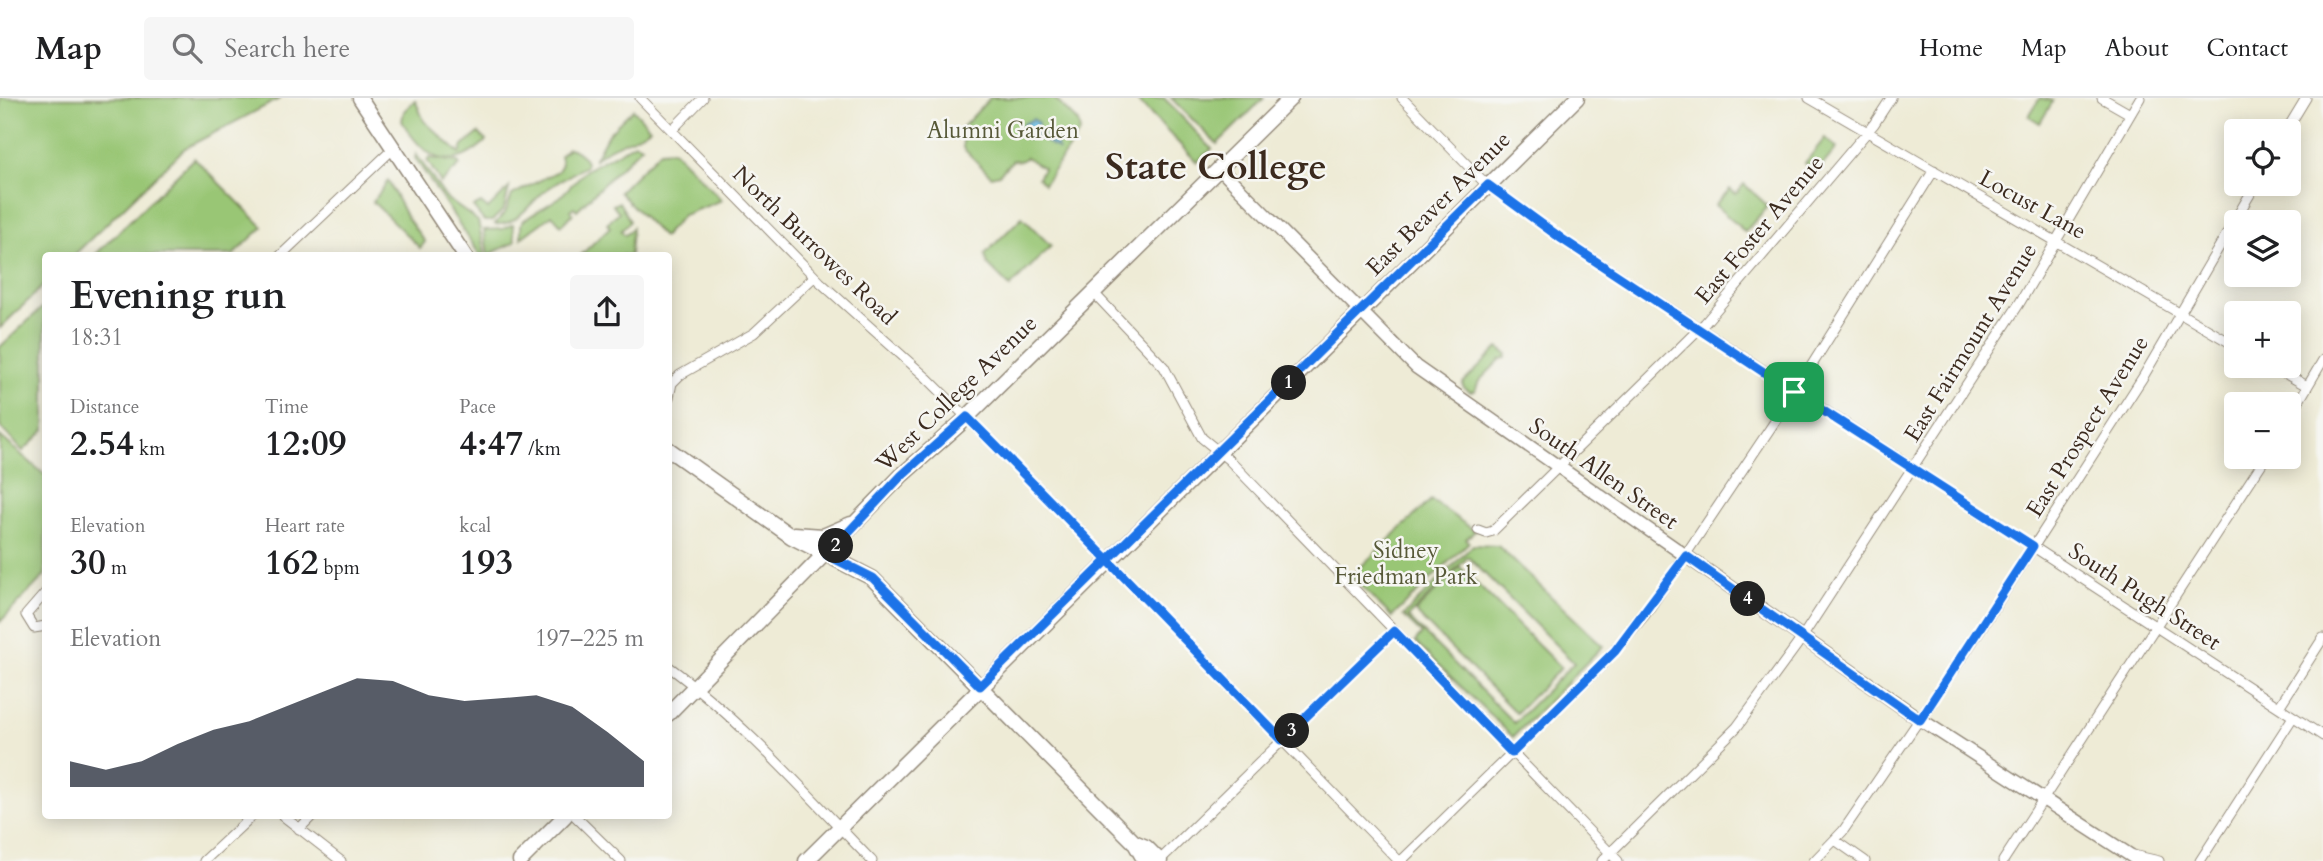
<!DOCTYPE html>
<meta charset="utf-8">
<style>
body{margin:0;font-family:Cardo,serif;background:#f6f6f6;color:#202124;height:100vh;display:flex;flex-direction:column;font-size:26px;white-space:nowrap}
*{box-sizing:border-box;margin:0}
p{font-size:23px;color:#757577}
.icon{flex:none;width:38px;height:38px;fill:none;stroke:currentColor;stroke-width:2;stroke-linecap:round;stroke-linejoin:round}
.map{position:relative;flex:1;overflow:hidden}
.panel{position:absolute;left:42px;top:154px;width:630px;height:567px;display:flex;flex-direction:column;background:#fff;border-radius:7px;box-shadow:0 4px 18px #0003}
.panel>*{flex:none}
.buttons{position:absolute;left:2224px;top:21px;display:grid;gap:14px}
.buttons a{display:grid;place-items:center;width:77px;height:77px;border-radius:7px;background:#fff;box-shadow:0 4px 18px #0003;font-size:35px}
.pin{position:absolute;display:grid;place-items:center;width:60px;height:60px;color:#fff;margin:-30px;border-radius:14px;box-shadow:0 4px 10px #0006}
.km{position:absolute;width:35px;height:35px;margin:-18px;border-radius:50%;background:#222;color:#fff;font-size:19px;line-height:35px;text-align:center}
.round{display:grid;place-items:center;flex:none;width:74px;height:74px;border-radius:7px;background:#f6f6f6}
.headline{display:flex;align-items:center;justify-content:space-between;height:119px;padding:0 28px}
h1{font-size:38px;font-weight:600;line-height:52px}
.stats{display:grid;grid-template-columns:repeat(3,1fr);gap:10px;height:119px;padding:7px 28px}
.stats div{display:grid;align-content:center}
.stats b{font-size:35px;font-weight:600}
.stats small{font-size:19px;font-weight:400}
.stats p{font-size:19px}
.chart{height:196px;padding:14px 28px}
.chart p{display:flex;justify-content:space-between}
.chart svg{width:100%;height:126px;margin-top:7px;fill:#111827;opacity:.7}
header{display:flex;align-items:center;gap:42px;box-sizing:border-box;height:98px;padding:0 35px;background:#fff;border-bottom:2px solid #e0e0e0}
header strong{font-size:33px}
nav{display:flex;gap:38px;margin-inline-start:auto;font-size:24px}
.search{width:490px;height:63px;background:#f6f6f6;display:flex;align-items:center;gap:18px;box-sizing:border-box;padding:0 24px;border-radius:7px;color:#757577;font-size:26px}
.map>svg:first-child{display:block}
.green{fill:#99c674;stroke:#6a7849;stroke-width:2;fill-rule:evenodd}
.water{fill:#61b5dd;stroke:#4e707e;stroke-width:2}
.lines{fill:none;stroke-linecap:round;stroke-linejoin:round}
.street-casing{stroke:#948a7a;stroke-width:11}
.secondary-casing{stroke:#948a7a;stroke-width:15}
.primary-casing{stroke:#948a7a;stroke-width:17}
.street{stroke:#fff;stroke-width:9}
.secondary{stroke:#fff;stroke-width:12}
.primary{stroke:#fff;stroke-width:14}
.route-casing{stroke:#fff;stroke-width:14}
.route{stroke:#1a73e8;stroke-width:9}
.labels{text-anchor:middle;stroke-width:5;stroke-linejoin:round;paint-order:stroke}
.park-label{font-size:23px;fill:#575938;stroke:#f6f6f2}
.street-label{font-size:23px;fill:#3b2a1e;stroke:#f6f6f2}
.town-label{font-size:37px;font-weight:bold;fill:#3b2a1e;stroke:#f6f6f2}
</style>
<header>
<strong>Map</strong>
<div class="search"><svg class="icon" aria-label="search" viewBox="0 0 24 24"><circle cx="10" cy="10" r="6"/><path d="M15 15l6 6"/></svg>Search here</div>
<nav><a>Home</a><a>Map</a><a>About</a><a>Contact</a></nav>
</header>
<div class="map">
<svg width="2323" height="763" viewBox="0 0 2323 763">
<rect width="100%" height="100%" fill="#f6f6f2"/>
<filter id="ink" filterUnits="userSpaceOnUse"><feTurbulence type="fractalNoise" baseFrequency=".0143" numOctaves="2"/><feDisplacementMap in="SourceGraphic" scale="14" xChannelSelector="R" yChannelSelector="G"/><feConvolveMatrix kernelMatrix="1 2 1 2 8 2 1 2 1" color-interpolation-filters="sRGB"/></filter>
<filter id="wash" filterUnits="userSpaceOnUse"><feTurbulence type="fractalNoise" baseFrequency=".00686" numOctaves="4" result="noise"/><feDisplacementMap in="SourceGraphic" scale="28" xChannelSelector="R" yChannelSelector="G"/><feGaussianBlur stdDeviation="1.57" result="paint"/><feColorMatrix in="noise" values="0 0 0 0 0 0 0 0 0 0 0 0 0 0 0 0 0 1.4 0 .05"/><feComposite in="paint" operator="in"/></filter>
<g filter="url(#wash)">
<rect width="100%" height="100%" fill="#eeebd6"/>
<path class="green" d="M 0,0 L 281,0 L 185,50 L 74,157 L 46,158 L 45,186 L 0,230 Z
M 990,0 L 1054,0 L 1078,24 L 1080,34 L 1044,86 L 1038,80 L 1043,70 L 1026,59 L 1021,63 L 1013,62 L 999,76 L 991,78 L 963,50 L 963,29 Z
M 1135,0 L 1164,0 L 1212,51 L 1197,64 Z
M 1171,0 L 1264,0 L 1217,46 Z
M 2040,0 L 2053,3 L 2040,25 L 2029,18 Z
M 415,2 L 424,23 L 460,56 L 463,48 L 479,35 L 486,43 C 450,77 424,61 402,23 L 404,13 Z
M 633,11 L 650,30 C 632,44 611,45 594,62 L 608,36 Z
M 1825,40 L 1837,50 L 1817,74 L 1805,65 Z
M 635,45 L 642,48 L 577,112 L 574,109 L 570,112 L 573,116 L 561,127 L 552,117 L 521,140 L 521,126 L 524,122 L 560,99 L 586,72 Z
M 568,50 C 576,51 587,59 586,68 C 572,76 559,83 546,92 C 531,104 516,129 495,126 L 506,113 L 512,97 L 558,73 L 562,66 L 560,58 Z
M 673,52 L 722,102 L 683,117 L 663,139 L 619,94 L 660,53 Z
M 416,56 L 446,100 L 478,123 L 485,157 L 480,157 L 415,60 Z
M 194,60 L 263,129 L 233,157 L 95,157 Z
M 429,60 L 458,64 L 460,67 L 441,85 L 427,62 Z
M 388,83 L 406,118 L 425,144 L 420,150 L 373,104 Z
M 1744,86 L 1768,108 L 1745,134 L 1715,107 L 1730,91 L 1736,96 Z
M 509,90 L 504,111 L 492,123 L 484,123 L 473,109 L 481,105 L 488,111 Z
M 619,104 L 630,123 L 621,133 L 625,137 L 632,130 L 630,157 L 581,157 L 610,129 L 607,126 L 619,114 L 613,107 Z
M 1022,119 L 1051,148 L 1010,189 L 988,167 L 985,156 Z
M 513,126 L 515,144 L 488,157 L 484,132 L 503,131 Z
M 45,207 L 45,332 L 23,353 L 0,329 L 0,249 Z
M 1498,250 L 1507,256 L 1506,260 L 1501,261 L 1479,283 L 1475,293 L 1470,294 L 1463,289 L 1463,285 Z
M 0,338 L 46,378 L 45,477 L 0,524 Z
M 1431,402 L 1475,433 L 1466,441 L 1469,444 L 1392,519 L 1351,478 Z
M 1473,447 L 1498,448 L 1603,548 L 1513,639 L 1415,544 L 1422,536 L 1403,518 ZM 1468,459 L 1574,565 L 1514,625 L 1408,519 Z
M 1460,469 L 1561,570 L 1516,615 L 1415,514 Z"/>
<path class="water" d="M 1033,21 L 1038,25 L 1036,36 L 1056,45 L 1058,51 L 1034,37 L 1029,41 L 1024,39 L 1022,27 Z"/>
</g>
<g filter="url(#ink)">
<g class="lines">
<defs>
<path id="street" d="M 640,0 L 820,184 L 927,280 L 1040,392 L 1399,763
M 1402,0 L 1483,83 L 1555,136 L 2323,638
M 1809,0 L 2236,248
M 2102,0 L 2130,16
M 672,32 L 703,0
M 2286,33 L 2306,0
M 280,158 L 395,49
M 1093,194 L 1164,269 L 1202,340 L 1229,362 L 1618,763
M 2272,268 L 2307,288
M 669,299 L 672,285 L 680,277 L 754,235 L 814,179
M 2289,320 L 2323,262
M 1478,432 L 1486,435 L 1493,433 L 1705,225 L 1874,26 L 1891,0
M 46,494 L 26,517 L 34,530 L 46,528
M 668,568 C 744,624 807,696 872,763
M 2279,609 L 2323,540
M 283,718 L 341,763
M 575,718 L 621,763
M 299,731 L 312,718
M 1835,742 L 1865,763
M 2133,757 L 2159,763
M 204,763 L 252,718
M 1159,763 L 1394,533
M 1401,763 L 1603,566 L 1645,517 L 1800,286 L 1934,72
M 1602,763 L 1737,629 L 1797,547 L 2019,206 L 2140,0
M 1814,763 L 1843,733 L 1965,555 L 2143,279 L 2256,86
M 2003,763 L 2266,359
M 2200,763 L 2293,619"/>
<path id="secondary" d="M 1220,71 L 1416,269 L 1912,616 L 2139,763"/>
<path id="primary" d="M 360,0 L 465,158
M 668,351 L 792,439 L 872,480 L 1101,711 L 1134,744 L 1146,749 L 1160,763
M 794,436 L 823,438 L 851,426
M 668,616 L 902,377 L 961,325 L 1291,0
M 1134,744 L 1145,763
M 520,763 L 565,718
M 806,763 L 1577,0"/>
</defs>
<use href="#street" class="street-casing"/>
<use href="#secondary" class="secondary-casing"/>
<use href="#primary" class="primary-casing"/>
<use href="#street" class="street"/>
<use href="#secondary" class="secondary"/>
<use href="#primary" class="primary"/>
</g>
</g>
<g class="lines" filter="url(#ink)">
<defs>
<path id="route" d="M 1794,294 L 1562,141 L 1488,87 L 980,588 L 873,480 L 827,457 L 902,377 L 967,319 C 1073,425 1177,534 1282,642 L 1394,533 L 1512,655 L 1615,553 L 1686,458 L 1920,622 L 2033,448 L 1794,294"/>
</defs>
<use href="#route" class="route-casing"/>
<use href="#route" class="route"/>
</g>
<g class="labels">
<g class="park-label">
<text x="1003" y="40">Alumni Garden</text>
<text x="1406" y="460">Sidney<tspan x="1406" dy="26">Friedman Park</tspan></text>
</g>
<g class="street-label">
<text transform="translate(1438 105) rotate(-45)" y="8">East Beaver Avenue</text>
<text transform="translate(2033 106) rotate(29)" y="8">Locust Lane</text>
<text transform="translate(1759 131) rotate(-50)" y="8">East Foster Avenue</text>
<text transform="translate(815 147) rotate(44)" y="8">North Burrowes Road</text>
<text transform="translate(1970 244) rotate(-58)" y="8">East Fairmount Avenue</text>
<text transform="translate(956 295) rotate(-44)" y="8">West College Avenue</text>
<text transform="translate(2087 328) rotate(-58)" y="8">East Prospect Avenue</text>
<text transform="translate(1604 375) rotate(35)" y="8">South Allen Street</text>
<text transform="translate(2145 498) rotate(33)" y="8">South Pugh Street</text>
</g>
<g class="town-label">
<text x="1216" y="81">State College</text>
</g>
</g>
</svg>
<div class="buttons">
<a><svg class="icon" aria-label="locate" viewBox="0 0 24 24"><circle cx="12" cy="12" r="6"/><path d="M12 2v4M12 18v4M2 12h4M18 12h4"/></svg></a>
<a><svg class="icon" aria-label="layers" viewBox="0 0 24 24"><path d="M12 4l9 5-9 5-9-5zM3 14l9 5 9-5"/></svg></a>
<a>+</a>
<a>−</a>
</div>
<div class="pin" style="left:1794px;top:294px;background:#1e9e55"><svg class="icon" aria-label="arrive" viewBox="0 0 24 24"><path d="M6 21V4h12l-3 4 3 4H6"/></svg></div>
<b class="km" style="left:1289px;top:285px">1</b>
<b class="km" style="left:836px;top:448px">2</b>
<b class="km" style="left:1292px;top:633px">3</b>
<b class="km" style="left:1748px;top:501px">4</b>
<section class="panel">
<div class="headline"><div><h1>Evening run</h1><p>18:31</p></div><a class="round"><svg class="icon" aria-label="share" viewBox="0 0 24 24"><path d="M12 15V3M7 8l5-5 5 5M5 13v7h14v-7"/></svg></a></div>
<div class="stats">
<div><p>Distance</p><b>2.54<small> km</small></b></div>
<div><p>Time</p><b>12:09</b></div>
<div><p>Pace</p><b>4:47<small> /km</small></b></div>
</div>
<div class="stats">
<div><p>Elevation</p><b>30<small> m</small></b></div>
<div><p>Heart rate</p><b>162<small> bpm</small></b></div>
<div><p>kcal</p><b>193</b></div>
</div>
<div class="chart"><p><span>Elevation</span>197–225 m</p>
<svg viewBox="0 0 160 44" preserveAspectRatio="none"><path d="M0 44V35L10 38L20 35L30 29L40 24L50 21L60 16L70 11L80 6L90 7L100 12L110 14L120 13L130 12L140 16L150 25L160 35V44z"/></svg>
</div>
</section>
</div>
